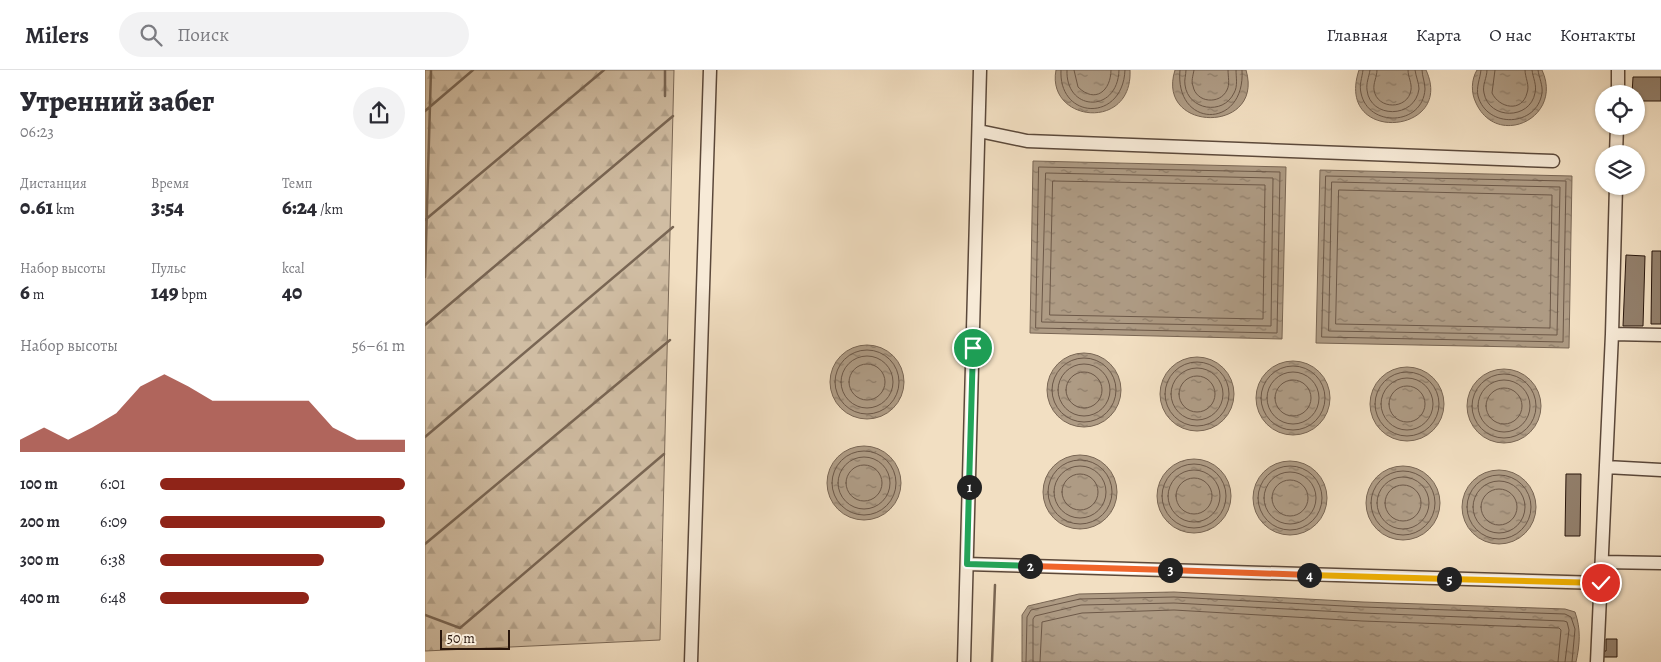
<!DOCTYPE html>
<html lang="ru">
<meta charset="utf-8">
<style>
body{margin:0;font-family:Alegreya,serif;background:#f2f2f3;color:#2b2b33;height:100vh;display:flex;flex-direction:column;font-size:19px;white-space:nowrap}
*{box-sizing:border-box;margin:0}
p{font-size:16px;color:#7c7c81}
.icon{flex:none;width:28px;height:28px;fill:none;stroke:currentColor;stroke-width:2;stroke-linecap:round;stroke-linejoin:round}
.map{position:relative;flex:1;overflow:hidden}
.panel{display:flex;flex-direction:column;background:#fff;width:425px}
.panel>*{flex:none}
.fabs{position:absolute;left:1170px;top:15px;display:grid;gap:10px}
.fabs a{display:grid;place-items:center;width:50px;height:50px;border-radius:50%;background:#fff;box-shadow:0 1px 4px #0004;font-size:25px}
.scale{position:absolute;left:15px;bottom:12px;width:70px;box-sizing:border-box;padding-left:5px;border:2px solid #29160c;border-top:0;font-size:14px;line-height:18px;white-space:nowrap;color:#29160c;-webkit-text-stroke:4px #f7ead7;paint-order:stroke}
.pin{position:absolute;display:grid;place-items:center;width:42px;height:42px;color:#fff;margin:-21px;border:2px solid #fff;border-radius:50%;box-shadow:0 1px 5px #0007}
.km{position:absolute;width:25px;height:25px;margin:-12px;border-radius:50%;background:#222;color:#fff;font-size:14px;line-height:25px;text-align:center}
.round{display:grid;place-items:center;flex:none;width:52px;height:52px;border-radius:26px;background:#f2f2f3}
.headline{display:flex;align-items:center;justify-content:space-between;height:85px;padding:0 20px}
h1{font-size:28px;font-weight:800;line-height:38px}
.metrics{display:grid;grid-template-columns:repeat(3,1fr);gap:8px;height:85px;padding:5px 20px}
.metrics div{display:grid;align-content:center}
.metrics b{font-size:21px;font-weight:800}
.metrics small{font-size:14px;font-weight:400}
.metrics p{font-size:14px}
.chart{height:140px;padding:10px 20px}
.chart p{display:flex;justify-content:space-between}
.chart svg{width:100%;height:90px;margin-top:5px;fill:#8f2418;opacity:.7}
ul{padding:0 20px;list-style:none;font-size:16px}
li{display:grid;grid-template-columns:80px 60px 1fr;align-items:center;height:38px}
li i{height:12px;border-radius:6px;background:#8f2418}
header{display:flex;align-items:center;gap:30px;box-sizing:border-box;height:70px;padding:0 25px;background:#fff;border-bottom:1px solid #e1e1e2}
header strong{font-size:24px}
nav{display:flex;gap:28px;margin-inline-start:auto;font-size:18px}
.search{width:350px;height:45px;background:#f2f2f3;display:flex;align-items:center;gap:12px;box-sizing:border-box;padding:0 18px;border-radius:28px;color:#7c7c81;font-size:19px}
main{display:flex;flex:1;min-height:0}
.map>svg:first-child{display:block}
.forest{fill:url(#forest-firs);stroke:#7c6a58}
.water{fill:url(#water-ripples);stroke:#796654}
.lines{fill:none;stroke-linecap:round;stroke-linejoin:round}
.shore{stroke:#6c5848;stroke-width:1}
.stream{stroke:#796654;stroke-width:2.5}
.building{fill:#927f6b;stroke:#29160c}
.minor-casing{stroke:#5b483a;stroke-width:15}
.minor{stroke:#f7ead7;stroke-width:12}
.split-1-casing{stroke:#fff;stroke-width:10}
.split-2-casing{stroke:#fff;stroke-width:10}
.split-3-casing{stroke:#fff;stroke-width:10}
.split-4-casing{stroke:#fff;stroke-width:10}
.split-5-casing{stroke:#fff;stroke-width:10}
.split-6-casing{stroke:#fff;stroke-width:10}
.split-1{stroke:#22a559;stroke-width:6}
.split-2{stroke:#22a559;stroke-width:6}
.split-3{stroke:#f0652b;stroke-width:6}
.split-4{stroke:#f0652b;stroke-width:6}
.split-5{stroke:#f5b400;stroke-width:6}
.split-6{stroke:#f5b400;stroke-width:6}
</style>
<header>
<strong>Milers</strong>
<div class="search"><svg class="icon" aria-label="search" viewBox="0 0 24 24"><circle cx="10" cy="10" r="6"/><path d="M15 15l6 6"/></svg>Поиск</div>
<nav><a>Главная</a><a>Карта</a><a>О нас</a><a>Контакты</a></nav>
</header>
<main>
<section class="panel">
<div class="headline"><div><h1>Утренний забег</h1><p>06:23</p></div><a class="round"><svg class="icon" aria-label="share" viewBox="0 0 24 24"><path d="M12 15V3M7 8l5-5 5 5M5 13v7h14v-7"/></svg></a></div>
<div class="metrics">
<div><p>Дистанция</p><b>0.61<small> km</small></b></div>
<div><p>Время</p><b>3:54</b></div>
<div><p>Темп</p><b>6:24<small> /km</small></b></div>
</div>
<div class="metrics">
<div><p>Набор высоты</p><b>6<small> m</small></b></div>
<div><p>Пульс</p><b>149<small> bpm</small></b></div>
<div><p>kcal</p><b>40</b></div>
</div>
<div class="chart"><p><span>Набор высоты</span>56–61 m</p>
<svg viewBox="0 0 160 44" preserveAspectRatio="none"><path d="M0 44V38L10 32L20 38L30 32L40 25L50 12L60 6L70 12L80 19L90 19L100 19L110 19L120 19L130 32L140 38L150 38L160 38V44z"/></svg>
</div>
<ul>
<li><b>100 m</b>6:01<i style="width:100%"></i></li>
<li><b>200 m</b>6:09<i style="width:92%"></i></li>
<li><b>300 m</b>6:38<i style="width:67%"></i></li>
<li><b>400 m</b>6:48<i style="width:61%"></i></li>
</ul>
</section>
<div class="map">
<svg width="1236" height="592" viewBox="0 0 1236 592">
<defs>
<pattern id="forest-firs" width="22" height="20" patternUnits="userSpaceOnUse" patternTransform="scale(1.25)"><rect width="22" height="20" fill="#d0bda3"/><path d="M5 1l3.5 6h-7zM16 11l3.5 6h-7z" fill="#b3a28b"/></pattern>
<pattern id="water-ripples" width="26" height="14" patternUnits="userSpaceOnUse" patternTransform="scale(1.25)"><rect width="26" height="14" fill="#ae9b84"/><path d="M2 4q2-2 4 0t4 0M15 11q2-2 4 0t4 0" fill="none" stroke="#8e7d6a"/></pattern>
</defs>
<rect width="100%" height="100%" fill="#f2dfc2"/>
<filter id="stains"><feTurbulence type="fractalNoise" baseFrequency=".004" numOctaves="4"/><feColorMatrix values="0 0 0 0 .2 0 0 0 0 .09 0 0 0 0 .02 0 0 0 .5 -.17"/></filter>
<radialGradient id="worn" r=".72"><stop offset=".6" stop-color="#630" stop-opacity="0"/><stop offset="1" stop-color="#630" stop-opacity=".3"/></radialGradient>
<path class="forest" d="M 0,0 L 249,0 L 235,570 L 0,581 Z"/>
<path class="water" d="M 631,0 L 705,0 C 708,62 621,52 631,0 Z
M 750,0 L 821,0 C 840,64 730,63 750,0 Z
M 934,0 L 1001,0 C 1031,65 909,75 934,0 Z
M 1052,0 L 1117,0 C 1139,48 1072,79 1051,33 C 1046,23 1046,10 1052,0 Z
M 608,91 L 861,97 L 857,269 L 605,263 Z
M 895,100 L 1147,106 L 1144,278 L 891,273 Z
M405 312a37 37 0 1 1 74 0a37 37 0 1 1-74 0Z
M622 320a37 37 0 1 1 74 0a37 37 0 1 1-74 0Z
M735 324a37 37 0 1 1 74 0a37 37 0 1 1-74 0Z
M831 328a37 37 0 1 1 74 0a37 37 0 1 1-74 0Z
M945 334a37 37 0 1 1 74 0a37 37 0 1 1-74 0Z
M1042 336a37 37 0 1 1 74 0a37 37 0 1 1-74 0Z
M402 413a37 37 0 1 1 74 0a37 37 0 1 1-74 0Z
M618 422a37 37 0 1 1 74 0a37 37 0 1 1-74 0Z
M732 426a37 37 0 1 1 74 0a37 37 0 1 1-74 0Z
M828 428a37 37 0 1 1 74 0a37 37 0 1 1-74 0Z
M941 433a37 37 0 1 1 74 0a37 37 0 1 1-74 0Z
M1037 437a37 37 0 1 1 74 0a37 37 0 1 1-74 0Z
M 749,522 L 938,532 L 1140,539 L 1150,542 C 1156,559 1155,574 1151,592 L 597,592 L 597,545 L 603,536 L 654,524 Z"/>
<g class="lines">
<path class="shore" d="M 636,0 C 633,50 698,53 700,0
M 642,0 C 640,42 693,44 694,0
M 649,0 L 653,17 C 670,34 686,21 686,0
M 755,0 C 749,59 821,60 817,0
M 761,0 C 761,5 759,10 760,15 C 763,40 798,46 809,23 C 813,16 811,8 811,0
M 769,0 C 768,6 766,11 768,16 C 771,33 795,35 802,20 C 805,14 803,7 803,0
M 938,0 C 937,8 934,15 936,23 C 943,58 998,56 1000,19 C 1000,12 997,6 997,0
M 945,0 C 944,7 941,13 942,20 C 945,49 990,49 994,19 C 994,13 991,7 990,0
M 952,0 C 952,7 948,13 949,20 C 952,40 983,40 986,20 C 987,13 983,7 983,0
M 1056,0 C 1055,9 1051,17 1053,26 C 1062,59 1112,57 1117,23 C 1118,15 1114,8 1113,0
M 1062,0 C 1062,8 1057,15 1059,23 C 1064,50 1105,50 1110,23 C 1112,15 1108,8 1107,0
M 1070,0 L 1067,23 C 1074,38 1097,43 1102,23 C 1105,15 1100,8 1100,0
M 614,97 L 855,102 L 852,263 L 611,258 Z
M 621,103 L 848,108 L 846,256 L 617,252 Z
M 901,106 L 1141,111 L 1138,272 L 897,267 Z
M 628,111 L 840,115 L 838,249 L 625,245 Z
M 907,112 L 1135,117 L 1132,265 L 904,261 Z
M 914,120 L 1127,125 L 1125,258 L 911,254 Z
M410 312a32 32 0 1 1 64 0a32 32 0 1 1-64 0Z
M416 312a26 26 0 1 1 52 0a26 26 0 1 1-52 0Z
M627 320a32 32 0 1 1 64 0a32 32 0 1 1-64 0Z
M740 324a32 32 0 1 1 64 0a32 32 0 1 1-64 0Z
M424 312a18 18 0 1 1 36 0a18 18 0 1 1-36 0Z
M633 320a26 26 0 1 1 52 0a26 26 0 1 1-52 0Z
M836 328a32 32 0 1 1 64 0a32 32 0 1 1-64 0Z
M746 324a26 26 0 1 1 52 0a26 26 0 1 1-52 0Z
M641 320a18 18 0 1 1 36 0a18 18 0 1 1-36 0Z
M950 334a32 32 0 1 1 64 0a32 32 0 1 1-64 0Z
M842 328a26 26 0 1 1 52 0a26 26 0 1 1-52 0Z
M1047 336a32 32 0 1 1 64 0a32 32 0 1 1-64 0Z
M754 324a18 18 0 1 1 36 0a18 18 0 1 1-36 0Z
M956 334a26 26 0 1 1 52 0a26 26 0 1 1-52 0Z
M850 328a18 18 0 1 1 36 0a18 18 0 1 1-36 0Z
M1053 336a26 26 0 1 1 52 0a26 26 0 1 1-52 0Z
M964 334a18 18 0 1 1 36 0a18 18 0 1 1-36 0Z
M1061 336a18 18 0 1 1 36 0a18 18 0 1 1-36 0Z
M407 413a32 32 0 1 1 64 0a32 32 0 1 1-64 0Z
M413 413a26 26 0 1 1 52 0a26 26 0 1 1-52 0Z
M623 422a32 32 0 1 1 64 0a32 32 0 1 1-64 0Z
M737 426a32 32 0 1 1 64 0a32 32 0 1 1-64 0Z
M421 413a18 18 0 1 1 36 0a18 18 0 1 1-36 0Z
M833 428a32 32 0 1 1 64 0a32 32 0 1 1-64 0Z
M629 422a26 26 0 1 1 52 0a26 26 0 1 1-52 0Z
M743 426a26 26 0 1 1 52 0a26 26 0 1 1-52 0Z
M946 433a32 32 0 1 1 64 0a32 32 0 1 1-64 0Z
M839 428a26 26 0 1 1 52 0a26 26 0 1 1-52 0Z
M637 422a18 18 0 1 1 36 0a18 18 0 1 1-36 0Z
M1042 437a32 32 0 1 1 64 0a32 32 0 1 1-64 0Z
M952 433a26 26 0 1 1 52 0a26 26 0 1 1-52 0Z
M751 426a18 18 0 1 1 36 0a18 18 0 1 1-36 0Z
M847 428a18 18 0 1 1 36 0a18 18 0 1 1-36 0Z
M1048 437a26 26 0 1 1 52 0a26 26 0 1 1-52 0Z
M960 433a18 18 0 1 1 36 0a18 18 0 1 1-36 0Z
M1056 437a18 18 0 1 1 36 0a18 18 0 1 1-36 0Z
M 601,592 L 602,547 L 606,540 L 655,529 L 749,527 L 938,537 L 1140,544 L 1146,547 L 1150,559 L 1147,592
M 608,592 L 608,549 L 610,546 L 656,535 L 749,533 L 937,543 L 1139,551 L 1142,552 L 1144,560 L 1140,592
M 615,592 L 617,552 L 657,543 L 749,540 L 937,551 L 1134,558 L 1136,560 L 1133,592"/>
<path class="stream" d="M 240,0 L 240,26
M 0,41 L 48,0
M 0,150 L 179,0
M 0,207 L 6,0
M 0,255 L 248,46
M 0,367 L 248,157
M 0,474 L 245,270
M 0,545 L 35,558 L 239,384
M 567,592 L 570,515"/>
</g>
<path class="building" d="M 1208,7 L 1236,7 L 1236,31 L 1211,31 L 1211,24 L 1207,24 Z
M 1227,181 L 1236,181 L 1236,254 L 1226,254 Z
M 1201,185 L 1220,186 L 1218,256 L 1198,256 Z
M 1141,404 L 1156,404 L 1155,466 L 1140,466 Z
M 1181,569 L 1192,569 L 1192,587 L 1175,587 L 1175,581 L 1181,581 Z"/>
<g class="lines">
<defs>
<path id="minor" d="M 1193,24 L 1193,0
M 554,61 L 602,71 L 1128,91
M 1191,84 L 1192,56
M 1187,264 L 1236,265
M 1181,397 L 1236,400
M 1178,492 L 1236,493
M 542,494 L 1176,513
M 266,592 L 285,0
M 539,592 L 555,0
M 1172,592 L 1187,264 L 1191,116"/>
</defs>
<use href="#minor" class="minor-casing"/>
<use href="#minor" class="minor"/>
</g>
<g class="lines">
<defs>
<path id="split-1" d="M 544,417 L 548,278"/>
<path id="split-2" d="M 544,417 L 542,494 L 605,496"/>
<path id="split-3" d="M 605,496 L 745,500"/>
<path id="split-4" d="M 745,500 L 884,505"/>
<path id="split-5" d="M 884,505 L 1024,509"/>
<path id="split-6" d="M 1024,509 L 1176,513"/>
</defs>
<use href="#split-1" class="split-1-casing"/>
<use href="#split-2" class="split-2-casing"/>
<use href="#split-3" class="split-3-casing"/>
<use href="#split-4" class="split-4-casing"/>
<use href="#split-5" class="split-5-casing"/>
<use href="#split-6" class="split-6-casing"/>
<use href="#split-1" class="split-1"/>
<use href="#split-2" class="split-2"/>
<use href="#split-3" class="split-3"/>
<use href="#split-4" class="split-4"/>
<use href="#split-5" class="split-5"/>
<use href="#split-6" class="split-6"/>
</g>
<rect width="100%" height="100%" filter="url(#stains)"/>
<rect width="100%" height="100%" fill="url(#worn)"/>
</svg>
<div class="fabs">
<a><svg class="icon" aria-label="locate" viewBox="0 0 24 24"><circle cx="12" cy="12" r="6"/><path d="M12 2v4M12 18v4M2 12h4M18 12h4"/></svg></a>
<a><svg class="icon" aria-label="layers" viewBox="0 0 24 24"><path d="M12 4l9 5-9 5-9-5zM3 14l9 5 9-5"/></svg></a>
</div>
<div class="scale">50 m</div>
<div class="pin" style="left:548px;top:278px;background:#1e9e55"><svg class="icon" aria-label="arrive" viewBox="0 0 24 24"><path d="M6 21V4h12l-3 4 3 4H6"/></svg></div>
<div class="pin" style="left:1176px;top:513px;background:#d93025"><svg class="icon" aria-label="check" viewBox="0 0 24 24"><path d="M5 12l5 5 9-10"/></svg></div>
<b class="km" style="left:544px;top:417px">1</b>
<b class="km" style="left:605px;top:496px">2</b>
<b class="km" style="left:745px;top:500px">3</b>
<b class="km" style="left:884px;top:505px">4</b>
<b class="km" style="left:1024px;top:509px">5</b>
</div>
</main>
